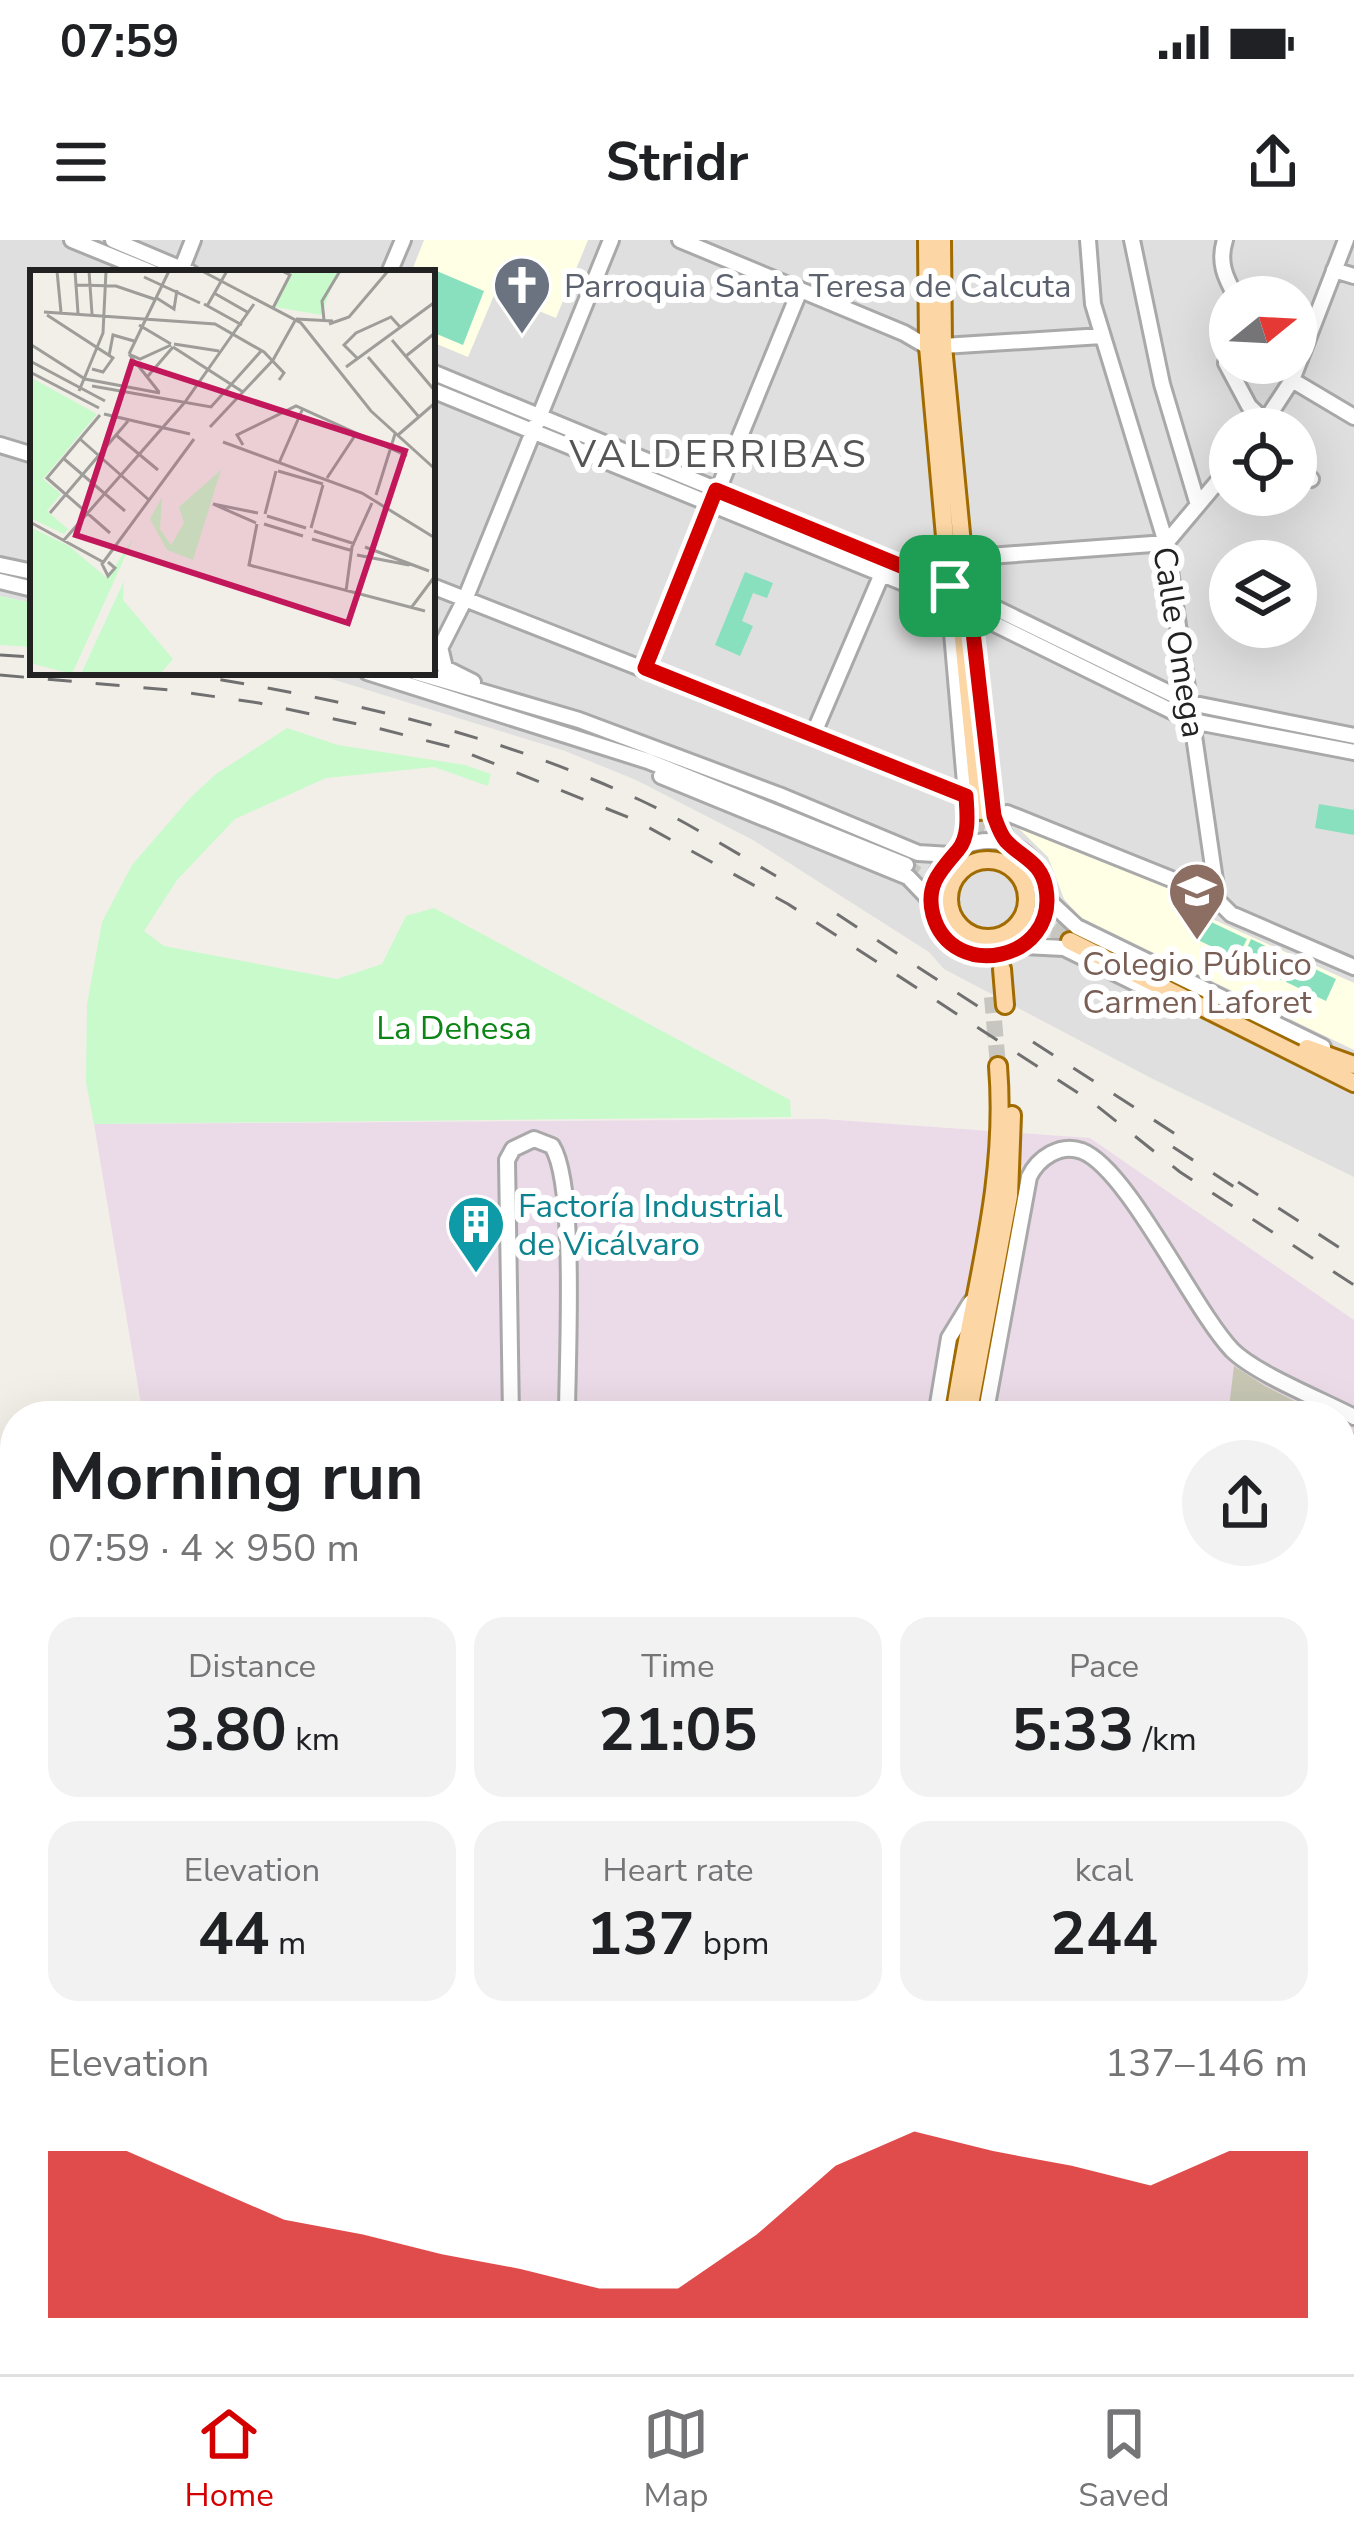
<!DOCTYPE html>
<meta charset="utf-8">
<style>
body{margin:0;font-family:"Nunito Sans",sans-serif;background:#f2f2f2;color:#202124;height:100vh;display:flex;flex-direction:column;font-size:45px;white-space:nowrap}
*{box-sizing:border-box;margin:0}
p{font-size:39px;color:#757577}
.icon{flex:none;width:66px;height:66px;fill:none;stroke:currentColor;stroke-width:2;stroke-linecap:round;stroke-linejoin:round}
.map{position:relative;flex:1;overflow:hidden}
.panel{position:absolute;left:0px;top:1161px;width:1356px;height:975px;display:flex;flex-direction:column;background:#fff;border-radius:48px 48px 0 0;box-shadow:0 12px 48px #0002}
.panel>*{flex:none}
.needle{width:78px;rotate:72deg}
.fabs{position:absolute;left:1209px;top:36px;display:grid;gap:24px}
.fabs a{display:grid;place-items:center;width:108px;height:108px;border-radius:50%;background:#fff;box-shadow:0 12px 48px #0002;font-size:60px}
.pin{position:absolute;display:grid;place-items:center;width:102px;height:102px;color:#fff;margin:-51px;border-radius:24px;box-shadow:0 6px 18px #0006}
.round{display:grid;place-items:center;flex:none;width:126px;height:126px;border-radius:63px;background:#f2f2f2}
.headline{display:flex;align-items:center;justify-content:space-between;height:204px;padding:0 48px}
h1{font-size:66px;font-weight:700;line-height:90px}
.figures{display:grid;grid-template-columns:repeat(3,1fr);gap:18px;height:204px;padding:12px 48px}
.figures div{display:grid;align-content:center;border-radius:30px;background:#f2f2f2;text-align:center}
.figures b{font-size:60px;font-weight:700}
.figures small{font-size:33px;font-weight:400}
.figures p{font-size:33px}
.chart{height:336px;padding:24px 48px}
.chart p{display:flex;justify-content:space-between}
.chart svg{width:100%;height:216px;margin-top:12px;fill:#d40000;opacity:.7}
.status{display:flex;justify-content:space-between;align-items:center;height:84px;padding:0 60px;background:#fff;direction:ltr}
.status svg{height:33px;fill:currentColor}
header{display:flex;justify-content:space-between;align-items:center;height:156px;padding:0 48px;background:#fff;font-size:54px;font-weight:700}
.dock{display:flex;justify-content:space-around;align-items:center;height:168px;border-top:3px solid #e0e0e0;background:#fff;font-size:33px;color:#757577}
.dock a{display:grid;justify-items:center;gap:6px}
.dock .selected{color:#d40000}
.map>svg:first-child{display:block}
.residential{fill:#e0dfdf;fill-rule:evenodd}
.industrial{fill:#ebdbe8}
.education{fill:#ffffe5}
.construction{fill:#c7c7b4}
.park{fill:#c8facc}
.pitch{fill:#88e0be}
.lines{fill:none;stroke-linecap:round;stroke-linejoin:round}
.minor-tunnel{stroke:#c8c6c1;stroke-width:14;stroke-dasharray:14 7;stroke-linecap:butt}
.major-tunnel{stroke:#c8c6c1;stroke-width:16;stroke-dasharray:16 8;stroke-linecap:butt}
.minor-casing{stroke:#a9a9a9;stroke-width:20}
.major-casing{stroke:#a06b00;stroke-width:22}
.minor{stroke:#fff;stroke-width:14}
.major{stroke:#fcd6a4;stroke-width:16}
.rail{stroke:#707070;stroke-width:3;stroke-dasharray:24 24;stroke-linecap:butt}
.route-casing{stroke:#fff;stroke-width:24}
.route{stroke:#d40000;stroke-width:15}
.labels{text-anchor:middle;stroke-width:12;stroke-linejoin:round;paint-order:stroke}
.worship-label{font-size:33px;fill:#5b616d;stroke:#fff;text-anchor:start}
.street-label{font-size:33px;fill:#222;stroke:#fff}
.education-label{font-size:33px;fill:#785e54;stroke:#fff}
.park-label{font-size:33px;fill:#0c8416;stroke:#fff}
.culture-label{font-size:33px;fill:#0d838f;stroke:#fff;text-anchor:start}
.quarter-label{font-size:39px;letter-spacing:3px;fill:#555;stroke:#fff}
.inset-road{fill:none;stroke:#9f9d99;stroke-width:3}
.view{fill:#c2185b;fill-opacity:0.15;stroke:#c2185b;stroke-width:6}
.inset-edge{fill:none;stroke:#222;stroke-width:6}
</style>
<div class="status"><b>07:59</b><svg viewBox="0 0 49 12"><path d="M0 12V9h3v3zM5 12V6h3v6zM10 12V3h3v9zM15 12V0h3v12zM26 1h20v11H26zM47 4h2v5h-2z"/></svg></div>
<header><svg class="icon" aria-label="menu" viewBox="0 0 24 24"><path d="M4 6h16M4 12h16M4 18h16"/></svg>Stridr<svg class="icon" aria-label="share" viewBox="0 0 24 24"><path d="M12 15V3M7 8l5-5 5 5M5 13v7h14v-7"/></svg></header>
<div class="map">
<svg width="1354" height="2134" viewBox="0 0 1354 2134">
<rect width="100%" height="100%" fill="#f2efe9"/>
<path class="residential" d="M 0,0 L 1354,0 L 1354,937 L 1151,838 L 944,729 L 929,712 L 753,600 L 636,540 L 565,511 L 309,432 L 432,432 L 432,33 L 33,33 L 33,363 L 0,356 ZM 1230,57 L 1296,57 L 1296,123 L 1230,123 ZM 1230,189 L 1296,189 L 1296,255 L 1230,255 ZM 1230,321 L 1296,321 L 1296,387 L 1230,387 Z"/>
<path class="industrial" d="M 823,879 L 1090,898 L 1354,1080 L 1354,2134 L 214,2134 L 214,2121 L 1341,2121 L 1341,1176 L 143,1176 L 94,884 Z"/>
<path class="education" d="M 424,0 L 588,0 L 556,78 L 495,53 L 468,117 L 432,102 L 432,33 L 411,33 Z
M 1009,579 L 1205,661 L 1210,678 L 1354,743 L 1354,810 L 1080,677 L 1064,659 L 1048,617 Z"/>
<path class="construction" d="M 1234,1126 L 1265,1146 L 1324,1176 L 1228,1176 Z
M 1341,1184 L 1354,1192 L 1354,1298 L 1341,1297 Z"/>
<path class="park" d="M 0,356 L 33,363 L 33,407 L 0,405 Z
M 287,488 L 338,505 L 465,525 L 491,534 L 488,546 L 434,527 L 326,538 L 235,579 L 177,640 L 144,691 L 164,706 L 337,739 L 382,724 L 406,676 L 434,668 L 790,860 L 791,877 L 94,884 L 86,842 L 87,764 L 102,682 L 132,625 L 190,558 L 216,534 Z"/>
<path class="pitch" d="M 432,29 L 484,51 L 463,105 L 432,92 Z
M 745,332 L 773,343 L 767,358 L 753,353 L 742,381 L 753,386 L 740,416 L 715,405 Z
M 1319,564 L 1354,570 L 1354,595 L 1315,588 Z
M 1207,680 L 1247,699 L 1237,719 L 1198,700 Z
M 1251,699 L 1291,718 L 1281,740 L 1241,721 Z
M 1296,720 L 1336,739 L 1326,761 L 1286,742 Z"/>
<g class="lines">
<path class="minor-tunnel" d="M 906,625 L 943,652"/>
<path class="major-tunnel" d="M 971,614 L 980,571
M 1036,671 L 1073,697
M 1027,690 L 1061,697
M 1000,708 L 1002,729
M 986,709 L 991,732
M 992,757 L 998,826"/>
<defs>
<path id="minor" d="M 72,0 L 153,33
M 113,0 L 191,33
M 680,0 L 904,93 L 928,107
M 1088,0 L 1093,64 L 1166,303 L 1218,661 L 1231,674 L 1354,727
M 1132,0 L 1162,144 L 1198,265
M 1225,0 C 1218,22 1225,37 1236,57
M 1334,30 L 1354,36
M 180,33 L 193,0
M 389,33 L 403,0
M 943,106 L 1102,96
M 1230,118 L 1226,123 L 1249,166 L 1266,182
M 432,132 L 950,346 L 1190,463 L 1354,496
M 1292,140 L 1354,177
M 432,150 L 948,361 L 1192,481 L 1354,512
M 1260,189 L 1292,140 L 1346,0
M 0,205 L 33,215
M 1296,232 L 1311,239
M 1166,303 L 1230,227
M 989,316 L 1166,303
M 0,325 L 33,332
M 0,341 L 33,349
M 432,346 L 966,556
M 949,358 L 968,578 L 960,609
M 970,369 L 992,570 L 1009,604
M 441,411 L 445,428 L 473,442
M 432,424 L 466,357 L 611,0
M 645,428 L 800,50
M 367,432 L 648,521 L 906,625
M 415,432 L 579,480 L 779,555 L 918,613 L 951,615
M 813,495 L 881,336
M 661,536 L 908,637 L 931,661
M 1007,573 L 1206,653
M931 659a58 58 0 1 1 116 0a58 58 0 1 1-116 0Z
M 952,629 L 962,629
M 943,652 L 949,659
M 1047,659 L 1077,687 L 1323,807
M 1024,706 L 1064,708 L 1168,759
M 511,1176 L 507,920 L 513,909 L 534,899 L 552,906 C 577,945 567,1121 567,1176
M 936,1176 L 949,1098 L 971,1062
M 985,1176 L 1029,937 C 1038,918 1060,903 1082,911 C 1128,929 1193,1069 1232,1110 C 1256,1134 1322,1160 1354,1177
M 1341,1309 L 1354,1310
M 1341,1742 L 1354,1746
M 1341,1882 L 1354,1791
M 1341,2050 L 1354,2050
M 525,2121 L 525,2134
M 583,2121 L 583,2134
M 1320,2121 L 1320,2134
M 221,2134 L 221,2121
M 895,2134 L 898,2121
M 944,2134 L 947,2121"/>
<path id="major" d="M 927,0 L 928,107 L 947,319 L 950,346 L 960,368 L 980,571
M 942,0 L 943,106 L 967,356 L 960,368
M949 659a39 39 0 1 1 78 0a39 39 0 1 1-78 0Z
M 1070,701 L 1354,843
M 1002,729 L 1005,765
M 1307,808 L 1354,825
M 954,1176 C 971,1057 1008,948 998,826
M 968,1176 L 1009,956 L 1012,875
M 912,2134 L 915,2121
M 926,2134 L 929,2121"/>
</defs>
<use href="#minor" class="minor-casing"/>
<use href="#major" class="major-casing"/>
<use href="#minor" class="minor"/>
<use href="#major" class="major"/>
<path class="rail" d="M 0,415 L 33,417
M 173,432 C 334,457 491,491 640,560 C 687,582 731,610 776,636
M 0,435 L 169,450 L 259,463 L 381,489 L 455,508 L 635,580 L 788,664 L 1092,862 L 1180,932 L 1354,1045
M 837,674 L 988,773
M 1033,802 L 1194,906
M 1173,907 L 1248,956
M 1238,942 L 1354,1017"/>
</g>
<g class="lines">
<defs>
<path id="route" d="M 716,250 L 950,346 L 948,361 L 971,374 L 994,576 C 997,584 1000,594 1006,601 C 1022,618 1042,622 1046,649 C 1058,720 952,743 933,675 C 925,645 941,630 958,610 C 970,596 967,573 966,556 L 645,428 Z"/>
</defs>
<use href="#route" class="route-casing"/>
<use href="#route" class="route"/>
</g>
<defs>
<symbol id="church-pin" viewBox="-11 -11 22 30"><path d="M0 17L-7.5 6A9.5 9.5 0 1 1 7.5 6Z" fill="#6b7280" stroke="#fff"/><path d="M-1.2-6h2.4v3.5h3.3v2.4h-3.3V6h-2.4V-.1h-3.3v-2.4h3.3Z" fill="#fff"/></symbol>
<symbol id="school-pin" viewBox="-11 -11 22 30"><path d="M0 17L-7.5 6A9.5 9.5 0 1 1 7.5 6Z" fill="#8d6e63" stroke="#fff"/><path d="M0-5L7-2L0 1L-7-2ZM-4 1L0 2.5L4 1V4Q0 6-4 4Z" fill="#fff"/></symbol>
<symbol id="building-pin" viewBox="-11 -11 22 30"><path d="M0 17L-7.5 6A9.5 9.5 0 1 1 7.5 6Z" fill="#0f9aa8" stroke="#fff"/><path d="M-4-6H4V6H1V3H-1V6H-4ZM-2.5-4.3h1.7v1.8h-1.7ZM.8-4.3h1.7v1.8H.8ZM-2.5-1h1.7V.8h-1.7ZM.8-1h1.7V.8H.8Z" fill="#fff"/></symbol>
</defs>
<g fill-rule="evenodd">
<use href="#church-pin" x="489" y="12" width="66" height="90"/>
<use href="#school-pin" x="1164" y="618" width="66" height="90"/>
<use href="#building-pin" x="443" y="951" width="66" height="90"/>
</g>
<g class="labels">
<g class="worship-label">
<text x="564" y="57">Parroquia Santa Teresa de Calcuta</text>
</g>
<g class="street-label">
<text transform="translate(1180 402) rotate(81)" y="12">Calle Omega</text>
</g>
<g class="education-label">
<text x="1197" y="735">Colegio Público<tspan x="1197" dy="38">Carmen Laforet</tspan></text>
</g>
<g class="park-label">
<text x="454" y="799">La Dehesa</text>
</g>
<g class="culture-label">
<text x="518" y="977">Factoría Industrial<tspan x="518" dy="38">de Vicálvaro</tspan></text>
</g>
<g class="quarter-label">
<text x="719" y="227">VALDERRIBAS</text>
</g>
</g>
<g transform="translate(30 30)">
<rect width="405" height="405" fill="#f2efe9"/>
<path d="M 254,1 L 308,1 L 291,45 L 245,37 L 261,6 ZM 0,107 L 67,144 L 13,209 L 31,224 L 17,241 L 38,259 L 34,264 L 0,248 ZM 191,200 L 163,290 L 137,280 L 120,249 L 132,227 L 130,259 L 141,275 L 154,253 L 149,237 ZM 0,257 L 39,276 L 77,308 L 103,269 L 42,404 L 0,393 ZM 94,311 L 93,330 L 143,389 L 130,404 L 51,404 Z" fill="#c8facc"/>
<path class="inset-road" d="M 27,1 L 31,42M 45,1 L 48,43M 59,1 L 62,44M 172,1 L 271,53 L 341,141 L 405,199M 114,7 L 170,33M 46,15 L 86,16 L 124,29M 184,23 L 219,43M 125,27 L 144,39 L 147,20M 174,34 L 212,55M 177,36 L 197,1M 243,38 L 260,5 L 252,1M 14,42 L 185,54 L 234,82 L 254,103 L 249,110M 17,45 L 83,88 L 73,102 L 62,99M 266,49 L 303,51M 294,50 L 292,31 L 310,1M 299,54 L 319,47 L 358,1M 109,55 L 141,74M 362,70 L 405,121M 0,74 L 55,109 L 130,123M 144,74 L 189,81M 143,77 L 213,122M 99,84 L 139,1M 99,84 L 129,122M 99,84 L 110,89 L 141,75M 79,86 L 83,65 L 104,71M 376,86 L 405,63M 338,87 L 389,147M 328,89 L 314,75 L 326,63 L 361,47 L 371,58M 0,91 L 75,131M 316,97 L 405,32M 0,102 L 69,138M 118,106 L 143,77M 62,116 L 181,137 L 232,80M 49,121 L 73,63 L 76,1M 74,144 L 160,164M 70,145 L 17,208 L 80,263M 180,157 L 243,90 L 266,49M 86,165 L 128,200M 368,165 L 405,133M 50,169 L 119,230M 193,172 L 332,223 L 405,268M 213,175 L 207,165 L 266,136 L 377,186M 33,188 L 95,241M 249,193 L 273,138M 248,201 L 293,214M 297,208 L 326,164M 346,225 L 365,164M 20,243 L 98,151M 235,244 L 246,201M 237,246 L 276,258M 0,252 L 73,292M 226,253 L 183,234 L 228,243M 227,254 L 219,295 L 395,341M 234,254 L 273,266M 281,258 L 293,215M 284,261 L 325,274M 282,269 L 323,281M 34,270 L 155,132 L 224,34M 335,277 L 399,301M 327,285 L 379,295M 78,292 L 85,298 L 78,306 L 72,294 L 164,169M 316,321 L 322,277 L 342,233M 381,338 L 405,306"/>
<path class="view" d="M 102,92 L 375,181 L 318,353 L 46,265 Z"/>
<rect width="405" height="405" class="inset-edge"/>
</g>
</svg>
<div class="fabs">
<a><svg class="needle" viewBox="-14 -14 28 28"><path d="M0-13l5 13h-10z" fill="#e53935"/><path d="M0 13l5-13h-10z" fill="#757577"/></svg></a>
<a><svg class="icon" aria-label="locate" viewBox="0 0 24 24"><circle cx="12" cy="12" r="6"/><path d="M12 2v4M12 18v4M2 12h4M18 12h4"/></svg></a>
<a><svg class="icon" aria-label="layers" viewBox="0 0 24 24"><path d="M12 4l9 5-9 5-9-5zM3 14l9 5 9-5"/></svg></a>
</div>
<div class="pin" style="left:950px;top:346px;background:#1e9e55"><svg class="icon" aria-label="arrive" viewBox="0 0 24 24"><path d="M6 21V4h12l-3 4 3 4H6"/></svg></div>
<section class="panel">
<div class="headline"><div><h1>Morning run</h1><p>07:59 · 4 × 950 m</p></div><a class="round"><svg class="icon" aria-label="share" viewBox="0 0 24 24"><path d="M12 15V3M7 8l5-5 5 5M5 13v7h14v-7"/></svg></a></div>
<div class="figures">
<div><p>Distance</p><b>3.80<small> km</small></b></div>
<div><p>Time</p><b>21:05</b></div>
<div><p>Pace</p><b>5:33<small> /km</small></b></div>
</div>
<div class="figures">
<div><p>Elevation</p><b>44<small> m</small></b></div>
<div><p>Heart rate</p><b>137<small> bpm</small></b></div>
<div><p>kcal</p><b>244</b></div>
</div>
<div class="chart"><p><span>Elevation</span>137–146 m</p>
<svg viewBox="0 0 160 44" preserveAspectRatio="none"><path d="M0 44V10L10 10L20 17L30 24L40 27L50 31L60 34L70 38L80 38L90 27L100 13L110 6L120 10L130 13L140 17L150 10L160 10V44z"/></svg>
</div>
</section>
</div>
<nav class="dock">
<a class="selected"><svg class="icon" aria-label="home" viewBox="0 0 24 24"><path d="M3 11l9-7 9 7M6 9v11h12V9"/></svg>Home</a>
<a><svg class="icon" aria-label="map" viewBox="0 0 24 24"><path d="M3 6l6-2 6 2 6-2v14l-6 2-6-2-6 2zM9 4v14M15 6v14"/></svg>Map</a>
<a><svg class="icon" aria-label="saved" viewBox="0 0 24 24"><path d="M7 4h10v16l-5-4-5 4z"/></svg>Saved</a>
</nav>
